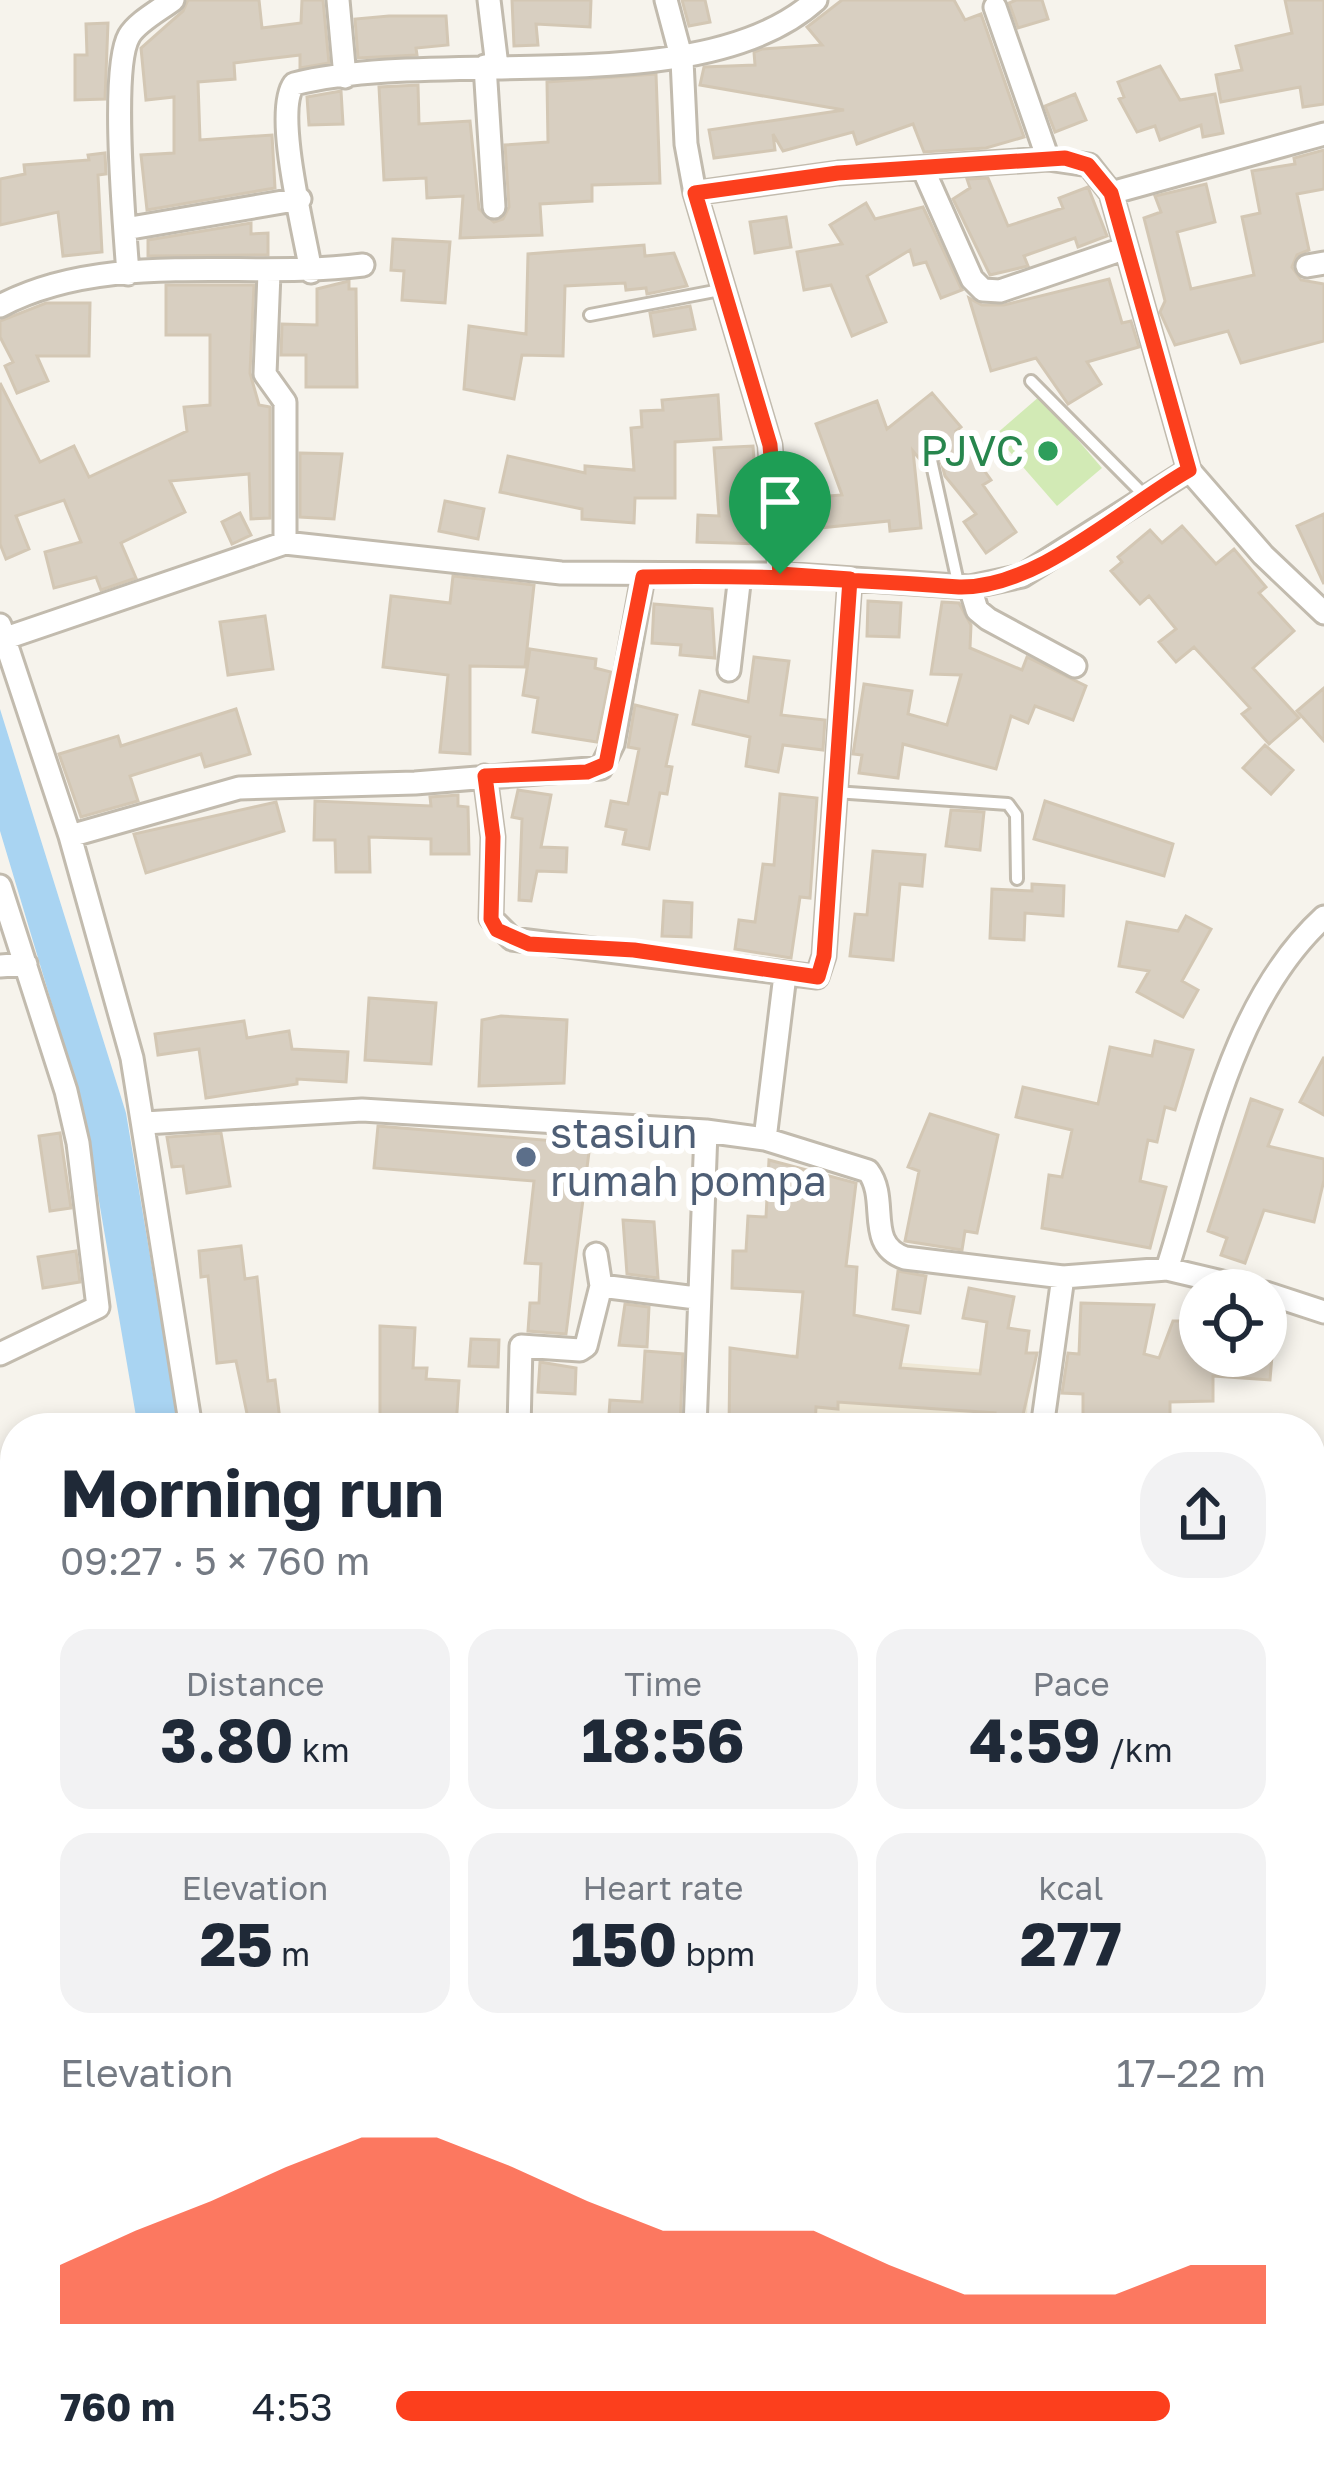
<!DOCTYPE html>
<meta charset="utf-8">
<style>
body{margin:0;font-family:"Golos Text",sans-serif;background:#f2f2f3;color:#1f2937;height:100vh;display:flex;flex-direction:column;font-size:45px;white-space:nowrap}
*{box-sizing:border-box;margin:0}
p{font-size:39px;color:#747a83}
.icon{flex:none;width:66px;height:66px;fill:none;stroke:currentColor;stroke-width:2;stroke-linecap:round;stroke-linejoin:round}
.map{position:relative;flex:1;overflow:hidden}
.panel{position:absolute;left:0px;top:1413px;width:1326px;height:1062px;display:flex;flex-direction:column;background:#fff;border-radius:48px 48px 0 0;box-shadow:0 6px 18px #0003}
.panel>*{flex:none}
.buttons{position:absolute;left:1179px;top:1269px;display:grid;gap:24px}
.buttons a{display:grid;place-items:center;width:108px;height:108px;border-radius:50%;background:#fff;box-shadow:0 6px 18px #0003;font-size:60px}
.pin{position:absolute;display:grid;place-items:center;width:102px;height:102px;color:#fff;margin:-123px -51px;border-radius:50% 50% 50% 0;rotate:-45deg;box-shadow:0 0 12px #0007}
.pin .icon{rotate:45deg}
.round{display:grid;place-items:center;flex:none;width:126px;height:126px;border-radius:48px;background:#f2f2f3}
.summary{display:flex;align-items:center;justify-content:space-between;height:204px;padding:0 60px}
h1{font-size:66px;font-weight:700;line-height:90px}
.metrics{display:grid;grid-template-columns:repeat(3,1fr);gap:18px;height:204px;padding:12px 60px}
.metrics div{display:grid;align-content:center;border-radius:30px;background:#f2f2f3;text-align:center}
.metrics b{font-size:60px;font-weight:700}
.metrics small{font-size:33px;font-weight:400}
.metrics p{font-size:33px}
.chart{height:336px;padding:24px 60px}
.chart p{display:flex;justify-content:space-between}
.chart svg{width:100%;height:216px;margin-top:12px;fill:#fc3f1d;opacity:.7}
ul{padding:0 60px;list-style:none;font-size:39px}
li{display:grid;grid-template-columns:192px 144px 1fr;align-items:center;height:90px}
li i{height:30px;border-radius:15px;background:#fc3f1d}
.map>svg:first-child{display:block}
.education{fill:#efe8d6}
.green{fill:#d2eab5}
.water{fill:#a9d4f2}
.building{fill:#d8cfc1;stroke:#d3c7b4;stroke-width:3}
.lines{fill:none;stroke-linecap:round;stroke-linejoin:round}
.lane-casing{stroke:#c2bbae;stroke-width:16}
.street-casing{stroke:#c2bbae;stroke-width:27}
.lane{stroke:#fff;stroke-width:10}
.street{stroke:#fff;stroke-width:21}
.route-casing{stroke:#fff;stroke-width:24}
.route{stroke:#fc3f1d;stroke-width:15}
.leisure-dot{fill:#2e9e5b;stroke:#fff;stroke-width:4.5}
.service-dot{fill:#5c6f8a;stroke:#fff;stroke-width:4.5}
.labels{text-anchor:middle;stroke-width:12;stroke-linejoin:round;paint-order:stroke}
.leisure-label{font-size:42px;fill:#27864d;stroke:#fff;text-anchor:end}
.service-label{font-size:42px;fill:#4e5e75;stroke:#fff;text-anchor:start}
</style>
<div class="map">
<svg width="1324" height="2475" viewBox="0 0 1324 2475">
<rect width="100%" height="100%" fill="#f6f3ec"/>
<path class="education" d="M 792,1354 L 1030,1373 L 1026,1428 L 783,1428 Z"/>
<path class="green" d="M 1040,396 L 1102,468 L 1057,506 L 995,435 Z"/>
<path class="water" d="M 0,709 L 126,1113 L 179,1428 L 138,1428 L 83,1108 L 0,831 Z"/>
<path class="building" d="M 188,0 L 259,0 L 262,28 L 301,23 L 302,0 L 323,0 L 329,63 L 300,68 L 300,55 L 234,63 L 235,79 L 198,82 L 200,140 L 272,135 L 275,188 L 147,210 L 141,155 L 174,153 L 174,97 L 146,100 L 141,48 L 183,11 Z
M 512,0 L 591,0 L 590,27 L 536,24 L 538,45 L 514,46 Z
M 682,0 L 705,0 L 710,22 L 689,26 Z
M 842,0 L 954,0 L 965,20 L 981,14 L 1024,137 L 986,148 L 924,152 L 913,124 L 857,144 L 853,132 L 783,151 L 773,134 L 775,150 L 714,158 L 709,130 L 844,110 L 700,85 L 704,67 L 755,65 L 754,52 L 762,49 L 822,45 L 807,27 Z
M 1016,0 L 1042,0 L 1048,19 L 1018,28 L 1009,3 Z
M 1285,0 L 1324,0 L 1324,104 L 1303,107 L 1300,87 L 1221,102 L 1216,75 L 1242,70 L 1236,46 L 1292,33 Z
M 389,16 L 446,16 L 448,45 L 416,48 L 417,55 L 358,58 L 355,19 Z
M 108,23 L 105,99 L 75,100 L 75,55 L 87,55 L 86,24 Z
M 1160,66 L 1180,100 L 1215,94 L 1223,133 L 1203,137 L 1201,125 L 1160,140 L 1155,126 L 1137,132 L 1119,99 L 1124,97 L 1118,82 Z
M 656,74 L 660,183 L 592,185 L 592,201 L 540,204 L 542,235 L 460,238 L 463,196 L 427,198 L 426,178 L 384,180 L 379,87 L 418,85 L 419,124 L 470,121 L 479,209 L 494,222 L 503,219 L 509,207 L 505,145 L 548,142 L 547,82 Z
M 341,91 L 343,124 L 309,125 L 307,97 Z
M 1075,94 L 1086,120 L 1055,132 L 1045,106 Z
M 1324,150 L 1324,189 L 1297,194 L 1309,250 L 1297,255 L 1292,267 L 1301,280 L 1324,284 L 1324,341 L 1241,363 L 1228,331 L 1175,345 L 1160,312 L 1165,301 L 1144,218 L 1161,212 L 1155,196 L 1206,184 L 1215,222 L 1177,232 L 1191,289 L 1254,275 L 1242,217 L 1260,213 L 1252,171 L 1295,164 L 1294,158 Z
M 105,153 L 106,174 L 98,175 L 102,252 L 63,256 L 58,212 L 0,225 L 0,179 L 25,174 L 24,165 L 89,160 L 88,155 Z
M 988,178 L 1008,226 L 1063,208 L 1059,198 L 1088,187 L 1107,236 L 1078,247 L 1075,238 L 1024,256 L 1028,266 L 990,275 L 953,199 L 970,188 L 967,179 Z
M 866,203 L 875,219 L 923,207 L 962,290 L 941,298 L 926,262 L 914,265 L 910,250 L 867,276 L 886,322 L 852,336 L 831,285 L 804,290 L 797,252 L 842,244 L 830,225 Z
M 786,217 L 791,247 L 755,253 L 750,222 Z
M 251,223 L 251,234 L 268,233 L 268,255 L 148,256 L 148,240 Z
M 393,239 L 450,242 L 445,303 L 402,300 L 404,271 L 391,270 Z
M 644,245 L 645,256 L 674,253 L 687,286 L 647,294 L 646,288 L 626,290 L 625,283 L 565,286 L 563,356 L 522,355 L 514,399 L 464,389 L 469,326 L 526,334 L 528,254 Z
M 1109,279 L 1122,323 L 1131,321 L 1139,347 L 1087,362 L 1101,384 L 1068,404 L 1036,358 L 991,371 L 969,298 L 982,305 L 1004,305 Z
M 349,281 L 349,289 L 356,289 L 357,387 L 306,387 L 306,355 L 281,355 L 282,324 L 317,325 L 317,289 Z
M 166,285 L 254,285 L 250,373 L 259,405 L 270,407 L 270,518 L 251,519 L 249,474 L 170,481 L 185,512 L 121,543 L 136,578 L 101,590 L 96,577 L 54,588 L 45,552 L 81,542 L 64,500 L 16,516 L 29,549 L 6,559 L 0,544 L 0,383 L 40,462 L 74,446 L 89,477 L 187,431 L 184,407 L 210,405 L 210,335 L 166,335 Z
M 46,303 L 90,303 L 89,356 L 37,356 L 48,381 L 17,393 L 5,366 L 13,362 L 0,337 L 0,321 Z
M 690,306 L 695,329 L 654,336 L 650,313 Z
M 932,393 L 961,427 L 956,431 L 991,480 L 983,485 L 1016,532 L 986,553 L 964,522 L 976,514 L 945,476 L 939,454 L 930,450 L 922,462 L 913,451 L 921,528 L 890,531 L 889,521 L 819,528 L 816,497 L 842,495 L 816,424 L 877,401 L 887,429 Z
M 718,395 L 721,439 L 675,442 L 675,498 L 635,498 L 634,523 L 582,519 L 582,509 L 500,492 L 508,456 L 585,473 L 585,466 L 634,470 L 631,428 L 642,427 L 641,411 L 663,410 L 662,400 Z
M 753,446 L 755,474 L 746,475 L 745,516 L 760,517 L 760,544 L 697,542 L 698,515 L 719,516 L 714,448 Z
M 300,453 L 342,454 L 334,519 L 300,517 Z
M 445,501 L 484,509 L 478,539 L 439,531 Z
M 240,513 L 251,535 L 232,544 L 222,522 Z
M 1324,514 L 1324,584 L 1297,526 Z
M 1182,526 L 1216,564 L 1234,549 L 1266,587 L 1259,593 L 1294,631 L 1253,668 L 1299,718 L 1269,744 L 1242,714 L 1250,708 L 1194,647 L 1176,662 L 1159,642 L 1176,629 L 1149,596 L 1140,604 L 1111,571 L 1122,562 L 1118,557 L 1150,530 L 1162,543 Z
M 453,576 L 534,585 L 525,667 L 470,666 L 470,754 L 440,752 L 448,675 L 383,667 L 391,596 L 450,603 Z
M 868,601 L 901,603 L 899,637 L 867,636 Z
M 942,602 L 959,603 L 971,625 L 970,648 L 1022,670 L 1027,657 L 1086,686 L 1073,720 L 1035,706 L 1028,723 L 1011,716 L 996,769 L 903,744 L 898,778 L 859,773 L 862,755 L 853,754 L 864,684 L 912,691 L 908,714 L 947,725 L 961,675 L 931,674 Z
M 654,604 L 712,609 L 715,658 L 680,655 L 681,645 L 652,643 Z
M 265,616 L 273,669 L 228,675 L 220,622 Z
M 530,649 L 596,659 L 595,668 L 611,672 L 597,742 L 533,732 L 538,698 L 523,695 Z
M 754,657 L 789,661 L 781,715 L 825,720 L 823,750 L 783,745 L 778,772 L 746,766 L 750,737 L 693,724 L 700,691 L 748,702 Z
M 1324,688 L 1324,741 L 1297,711 Z
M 635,705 L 677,715 L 666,766 L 672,767 L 667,794 L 660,793 L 649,849 L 623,844 L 626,830 L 606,826 L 611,801 L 628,804 L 639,749 L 628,747 Z
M 236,709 L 250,754 L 205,767 L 201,754 L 130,776 L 138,801 L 81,817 L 59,754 L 118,736 L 121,746 Z
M 1265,745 L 1293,770 L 1271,794 L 1243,768 Z
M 518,790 L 551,795 L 541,847 L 567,848 L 566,872 L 537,871 L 531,901 L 519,900 L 522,819 L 512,817 Z
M 780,794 L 817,798 L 810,898 L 800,897 L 791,958 L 735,949 L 739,920 L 755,922 L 763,864 L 774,865 Z
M 458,795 L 458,806 L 468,807 L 469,854 L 431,854 L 431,839 L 369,837 L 370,872 L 336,872 L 335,840 L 314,840 L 315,801 L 431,806 L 430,797 Z
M 1045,801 L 1173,844 L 1164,876 L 1034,839 Z
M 276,802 L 284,831 L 146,873 L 134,834 Z
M 951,810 L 984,812 L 980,850 L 946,846 Z
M 873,851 L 925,855 L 922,886 L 900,884 L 893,960 L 850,956 L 855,914 L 867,915 Z
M 1032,884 L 1064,886 L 1063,916 L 1025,913 L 1024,940 L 990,938 L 992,889 L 1032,891 Z
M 664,901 L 692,903 L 691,937 L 662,936 Z
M 1186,916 L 1211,929 L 1182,981 L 1198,990 L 1183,1017 L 1137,992 L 1149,971 L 1119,966 L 1127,922 L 1178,931 Z
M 369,998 L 436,1003 L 431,1064 L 365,1060 Z
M 501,1016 L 567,1020 L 564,1083 L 479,1086 L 482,1020 Z
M 244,1021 L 247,1038 L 289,1031 L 292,1049 L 348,1052 L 346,1082 L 297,1079 L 297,1084 L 206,1098 L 199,1049 L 158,1055 L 155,1034 Z
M 1155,1041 L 1193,1050 L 1175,1110 L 1165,1107 L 1157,1142 L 1148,1140 L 1140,1181 L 1166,1187 L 1150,1248 L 1042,1228 L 1049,1175 L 1062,1177 L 1072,1130 L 1016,1117 L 1023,1087 L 1098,1104 L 1110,1047 L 1152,1056 Z
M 1324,1057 L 1324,1115 L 1300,1102 Z
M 1251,1099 L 1282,1110 L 1268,1146 L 1324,1159 L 1324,1180 L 1314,1222 L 1264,1210 L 1245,1263 L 1221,1255 L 1227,1238 L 1208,1231 Z
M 930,1114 L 998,1135 L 977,1233 L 965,1231 L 962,1250 L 905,1241 L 919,1171 L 908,1167 Z
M 378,1126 L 590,1144 L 566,1334 L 528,1331 L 530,1303 L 539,1303 L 541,1264 L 525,1263 L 534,1181 L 374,1168 Z
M 60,1133 L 71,1208 L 50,1211 L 39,1136 Z
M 221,1133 L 230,1186 L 187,1193 L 183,1166 L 172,1167 L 167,1137 Z
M 769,1160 L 856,1183 L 846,1266 L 857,1267 L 854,1315 L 908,1326 L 900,1368 L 980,1374 L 987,1322 L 963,1318 L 969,1288 L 1014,1297 L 1008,1328 L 1029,1331 L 1026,1353 L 1037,1353 L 1020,1428 L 993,1428 L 995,1413 L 838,1402 L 838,1409 L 816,1407 L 815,1428 L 729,1428 L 730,1348 L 797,1357 L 803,1292 L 732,1288 L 733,1251 L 746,1251 L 748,1216 L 766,1217 Z
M 623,1220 L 654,1222 L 658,1278 L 627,1274 Z
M 241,1246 L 245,1279 L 257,1277 L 268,1381 L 275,1380 L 281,1428 L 250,1428 L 236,1361 L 217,1363 L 208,1276 L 201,1277 L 199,1251 Z
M 76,1251 L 80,1282 L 43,1288 L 38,1257 Z
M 898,1271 L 926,1276 L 920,1313 L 893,1309 Z
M 1081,1303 L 1154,1305 L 1144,1354 L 1159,1358 L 1173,1321 L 1200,1321 L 1200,1356 L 1272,1356 L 1270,1380 L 1213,1376 L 1213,1401 L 1170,1402 L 1170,1428 L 1083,1428 L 1083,1394 L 1062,1393 L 1068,1353 L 1079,1354 Z
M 625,1304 L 649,1307 L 647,1347 L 619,1345 Z
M 380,1326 L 415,1328 L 413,1368 L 427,1368 L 426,1379 L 459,1381 L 456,1427 L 380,1425 Z
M 471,1339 L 499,1340 L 498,1367 L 469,1366 Z
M 645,1351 L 683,1354 L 680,1428 L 608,1428 L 610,1400 L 642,1402 Z
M 540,1362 L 576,1368 L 575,1394 L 538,1392 Z"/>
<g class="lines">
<defs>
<path id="lane" d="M 590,315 L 720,290
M 1031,381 L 1144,495
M 931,460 L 959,587
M 835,792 L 1008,804 L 1016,815 L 1017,879"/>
<path id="street" d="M 338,0 L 345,77
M 489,0 L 497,66
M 666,0 L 682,60 L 686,144 L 695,193 L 770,445 L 780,574
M 995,7 L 1048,159
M 485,66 L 494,207
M 924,171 L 972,279 L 983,290 L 1000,291 L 1126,248
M 695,193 L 838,173 L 1048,159 L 1089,165 L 1111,193 L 1189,470 L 1263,555 L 1324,613
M 1111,193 L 1324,134
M 125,229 L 300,199
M 1307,266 L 1324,263
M 311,272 C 305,234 273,112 294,84 C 442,46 702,103 816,0
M 269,273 L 265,374 L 285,402 L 285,543
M 128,274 C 125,230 110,69 129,36 C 137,22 160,10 173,0
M 0,306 C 107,249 247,280 363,265
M 970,587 L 977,610 L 988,619 L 1075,666
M 0,625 L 70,836 L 132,1058 L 191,1428
M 6,638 L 285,543 L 561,573 L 780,574 L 970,587 L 1022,576 L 1189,470
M 729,670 L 740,575
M 485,776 L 493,837 L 491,918 L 512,939 L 817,977 L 824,956 L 850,579
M 70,836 L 239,788 L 415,783 L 601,768 L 613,744 L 643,577
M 0,886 L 66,1091 L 78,1143 L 98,1307 L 0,1354
M 0,966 L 26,964
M 145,1123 L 362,1110 L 706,1131 L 765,1139 L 868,1171 C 890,1200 864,1244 905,1258 L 1063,1277 L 1167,1269 L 1256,1290
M 765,1139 L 785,975
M 596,1254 L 601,1286 L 696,1298
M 1167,1269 C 1205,1152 1229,1004 1324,917
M 1266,1293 L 1324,1312
M 519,1428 L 521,1346 L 580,1350 L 586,1346 L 601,1286
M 695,1428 L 706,1131
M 1042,1428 L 1063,1277
M 1311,1539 L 1324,1537
M 0,1889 L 15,1889
M 1311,1942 L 1324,1942
M 0,1987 L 15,1988
M 0,2122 L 15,2122
M 0,2286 L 15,2288
M 1311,2289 L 1324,2290
M 1311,2445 L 1324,2446
M 685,2460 L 686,2475
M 35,2475 L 35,2460
M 140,2475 L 141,2460
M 206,2475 L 208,2460"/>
</defs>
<use href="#lane" class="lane-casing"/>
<use href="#street" class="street-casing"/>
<use href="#lane" class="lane"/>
<use href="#street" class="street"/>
</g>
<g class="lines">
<defs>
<path id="route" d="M 780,574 L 850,579 L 824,956 L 818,977 L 634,950 L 529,944 L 497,930 L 491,919 L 493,837 L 485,776 L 587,772 L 606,764 L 643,577 C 749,575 853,579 959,587 C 1037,589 1122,508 1189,470 L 1111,193 L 1088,165 L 1065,158 L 838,173 L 695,193 L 770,445 L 780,574"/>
</defs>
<use href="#route" class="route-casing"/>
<use href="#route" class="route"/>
</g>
<circle class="leisure-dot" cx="1048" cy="451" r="12"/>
<circle class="service-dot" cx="526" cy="1157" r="12"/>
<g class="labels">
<g class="leisure-label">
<text x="1024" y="466">PJVC</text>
</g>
<g class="service-label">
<text x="550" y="1148">stasiun<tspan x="550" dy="48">rumah pompa</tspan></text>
</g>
</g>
</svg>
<div class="buttons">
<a><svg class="icon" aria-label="locate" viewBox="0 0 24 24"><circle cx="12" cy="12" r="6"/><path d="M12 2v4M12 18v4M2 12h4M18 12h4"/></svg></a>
</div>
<div class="pin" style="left:780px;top:574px;background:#1e9e55"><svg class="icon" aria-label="arrive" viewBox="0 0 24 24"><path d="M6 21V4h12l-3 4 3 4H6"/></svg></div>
<section class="panel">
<div class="summary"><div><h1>Morning run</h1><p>09:27 · 5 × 760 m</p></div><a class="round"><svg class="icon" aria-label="share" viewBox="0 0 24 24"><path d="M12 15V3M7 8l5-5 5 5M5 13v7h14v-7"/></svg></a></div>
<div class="metrics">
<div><p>Distance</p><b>3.80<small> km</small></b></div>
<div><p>Time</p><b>18:56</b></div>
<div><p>Pace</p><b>4:59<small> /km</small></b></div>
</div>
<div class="metrics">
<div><p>Elevation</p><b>25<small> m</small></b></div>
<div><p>Heart rate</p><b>150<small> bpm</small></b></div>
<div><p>kcal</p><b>277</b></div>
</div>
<div class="chart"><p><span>Elevation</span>17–22 m</p>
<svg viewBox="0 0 160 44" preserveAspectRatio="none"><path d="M0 44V32L10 25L20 19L30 12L40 6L50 6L60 12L70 19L80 25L90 25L100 25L110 32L120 38L130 38L140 38L150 32L160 32V44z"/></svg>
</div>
<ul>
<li><b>760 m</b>4:53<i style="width:89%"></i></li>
</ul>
</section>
</div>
